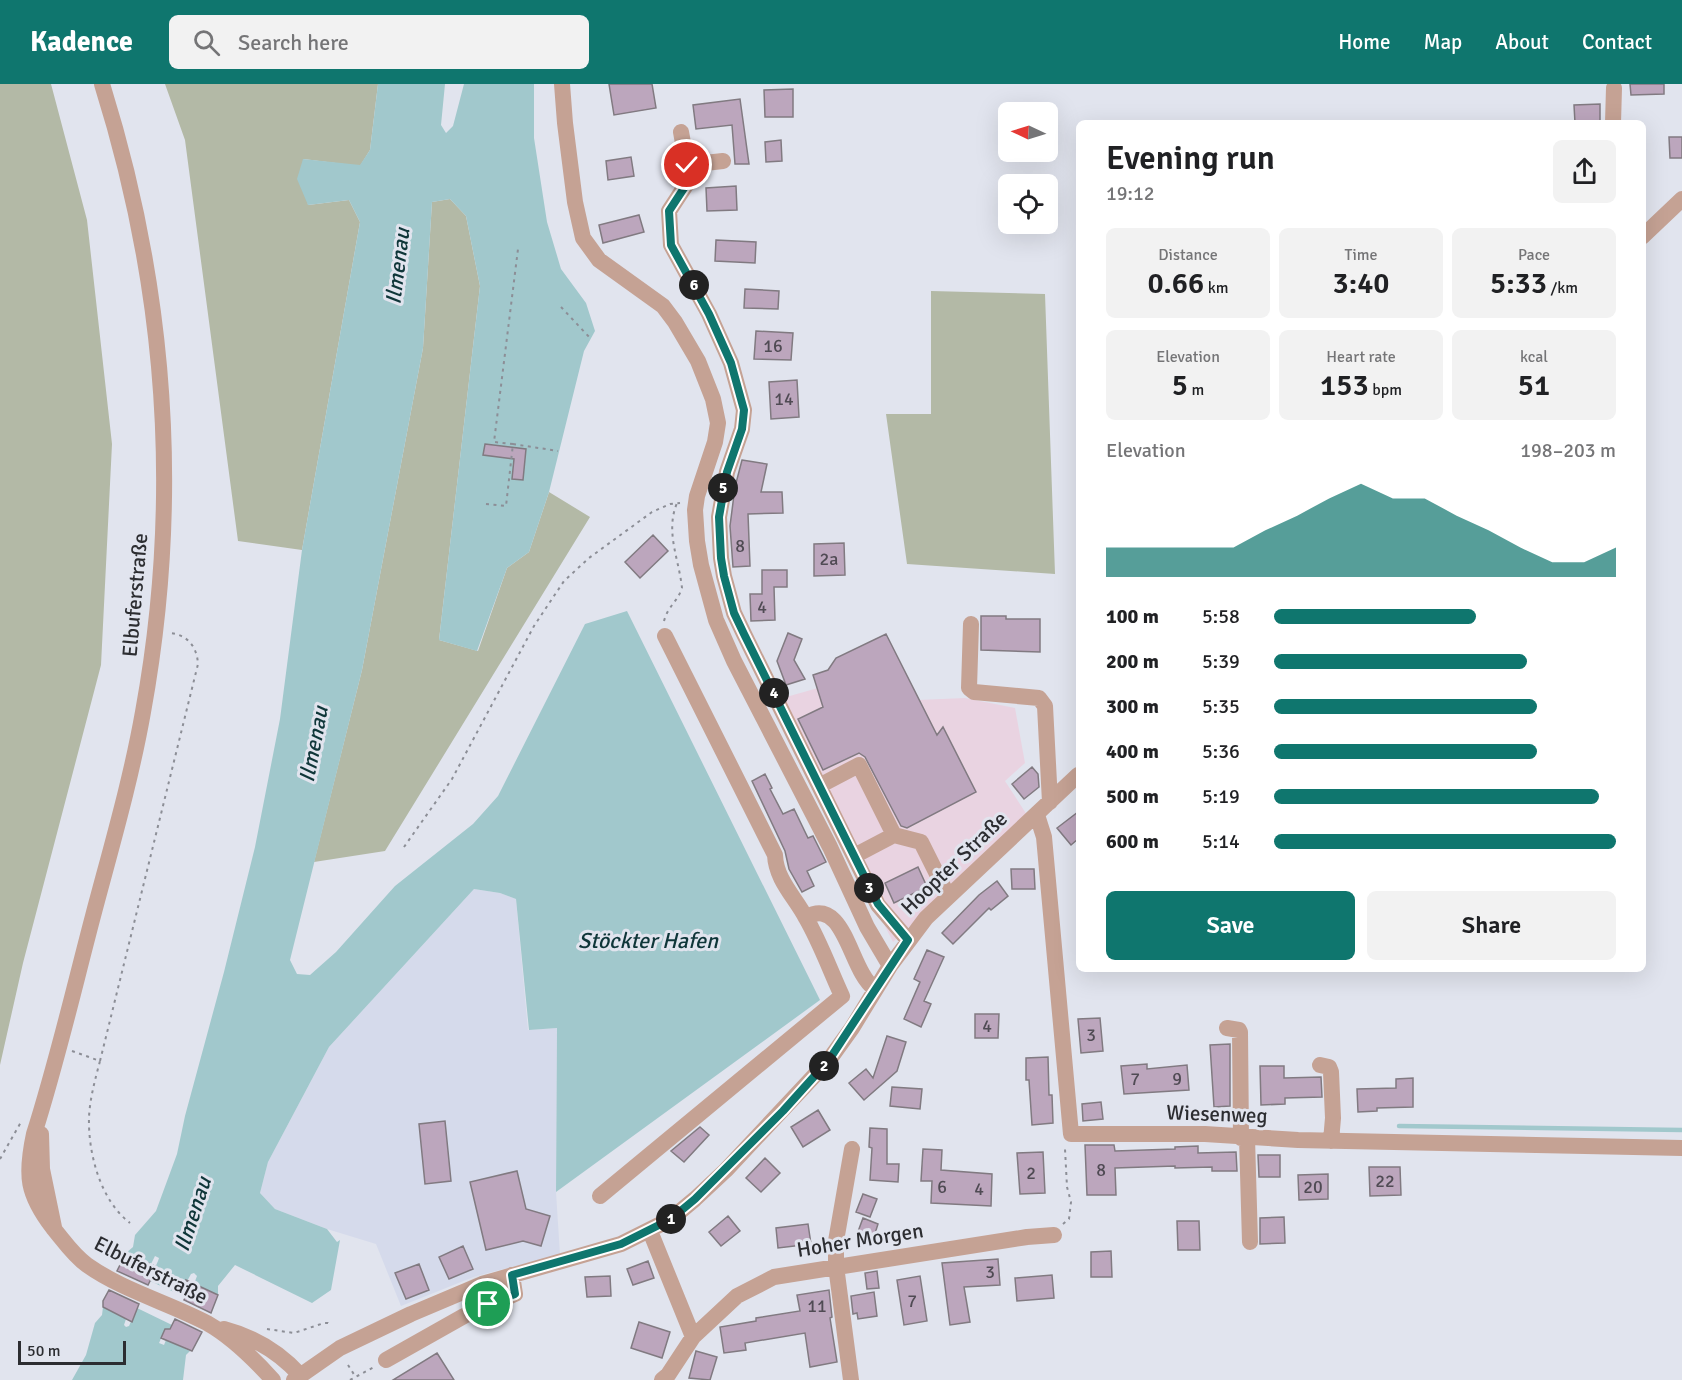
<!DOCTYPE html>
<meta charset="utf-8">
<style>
body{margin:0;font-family:Signika,sans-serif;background:#f2f2f2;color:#202124;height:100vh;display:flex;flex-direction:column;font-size:22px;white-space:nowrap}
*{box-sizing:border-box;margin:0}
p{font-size:20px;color:#757577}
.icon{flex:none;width:33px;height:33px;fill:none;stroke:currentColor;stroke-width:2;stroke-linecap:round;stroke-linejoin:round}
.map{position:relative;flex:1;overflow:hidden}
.side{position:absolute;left:1076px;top:36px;width:570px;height:852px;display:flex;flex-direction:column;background:#fff;border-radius:9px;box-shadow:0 6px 24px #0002}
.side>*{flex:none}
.needle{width:39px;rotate:274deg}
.tools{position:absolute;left:998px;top:18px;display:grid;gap:12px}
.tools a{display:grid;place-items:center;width:60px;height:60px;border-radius:9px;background:#fff;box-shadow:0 6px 24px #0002;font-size:30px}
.scale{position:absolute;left:18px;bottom:15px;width:108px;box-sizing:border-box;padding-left:6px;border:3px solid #2c2d31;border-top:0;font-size:16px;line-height:21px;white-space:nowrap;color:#2c2d31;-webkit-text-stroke:4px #e1e4ee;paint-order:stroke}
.pin{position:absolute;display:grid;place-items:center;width:51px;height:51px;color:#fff;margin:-26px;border:3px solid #fff;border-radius:50%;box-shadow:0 2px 6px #0007}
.km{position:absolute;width:30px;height:30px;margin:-15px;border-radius:50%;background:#222;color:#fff;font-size:16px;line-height:30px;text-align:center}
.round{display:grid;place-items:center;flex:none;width:63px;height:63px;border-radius:9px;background:#f2f2f2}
.overview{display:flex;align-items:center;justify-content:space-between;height:102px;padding:0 30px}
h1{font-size:33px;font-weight:600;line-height:45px}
.stats{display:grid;grid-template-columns:repeat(3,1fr);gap:9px;height:102px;padding:6px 30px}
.stats div{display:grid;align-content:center;border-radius:9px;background:#f2f2f2;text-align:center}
.stats b{font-size:30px;font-weight:600}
.stats small{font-size:16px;font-weight:400}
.stats p{font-size:16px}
.chart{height:168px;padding:12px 30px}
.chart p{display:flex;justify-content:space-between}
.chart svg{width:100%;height:108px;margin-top:6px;fill:#0f766e;opacity:.7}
.primary-button{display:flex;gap:12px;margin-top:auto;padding:12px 30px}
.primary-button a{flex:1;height:69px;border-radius:9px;background:#0f766e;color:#fff;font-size:24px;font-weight:600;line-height:69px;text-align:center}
.primary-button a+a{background:#f2f2f2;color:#202124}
ul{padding:0 30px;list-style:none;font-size:20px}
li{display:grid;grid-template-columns:96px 72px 1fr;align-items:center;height:45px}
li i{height:15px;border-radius:8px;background:#0f766e}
header{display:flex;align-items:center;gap:36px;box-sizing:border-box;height:84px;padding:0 30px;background:#0f766e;color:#fff}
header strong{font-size:28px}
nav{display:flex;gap:33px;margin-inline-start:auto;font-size:21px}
.search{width:420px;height:54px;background:#f2f2f2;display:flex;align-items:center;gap:15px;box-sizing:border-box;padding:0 21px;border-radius:9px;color:#757577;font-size:22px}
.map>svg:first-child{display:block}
.commercial{fill:#e9d3e1}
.built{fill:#d5daeb}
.green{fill:#b3b9a6}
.water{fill:#a1c8cc}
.pier{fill:#e1e4ee}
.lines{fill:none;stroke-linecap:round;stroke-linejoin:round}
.stream{stroke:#a1c8cc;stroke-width:4.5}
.building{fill:#bca6bd;stroke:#817a81;stroke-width:1.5}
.path{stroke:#8c8e96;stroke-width:2;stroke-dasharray:3 4.5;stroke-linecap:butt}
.minor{stroke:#c5a294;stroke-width:16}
.route-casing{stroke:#fff;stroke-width:12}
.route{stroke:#0f766e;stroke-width:8}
.labels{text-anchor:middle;stroke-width:6;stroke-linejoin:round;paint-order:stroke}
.number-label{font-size:18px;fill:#504b54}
.street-label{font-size:21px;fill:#2c2d31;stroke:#e1e4ee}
.water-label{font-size:22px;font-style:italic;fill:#0f3639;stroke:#e1e4ee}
</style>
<header>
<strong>Kadence</strong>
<div class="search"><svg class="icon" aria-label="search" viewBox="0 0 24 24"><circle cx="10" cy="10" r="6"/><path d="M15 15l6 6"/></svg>Search here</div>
<nav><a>Home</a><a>Map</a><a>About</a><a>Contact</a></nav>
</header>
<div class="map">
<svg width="1682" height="1296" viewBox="0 0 1682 1296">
<rect width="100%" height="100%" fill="#e1e4ee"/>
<path class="commercial" d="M 886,550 L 918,616 L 965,614 L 1015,624 L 1025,679 L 1005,697 L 1027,731 L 893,858 L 772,617 L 818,604 L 813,591 L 833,584 L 842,572 Z"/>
<path class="built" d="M 474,805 L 500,809 L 516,815 L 528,946 L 557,944 L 556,1108 L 560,1171 L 476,1192 L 401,1222 L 376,1160 L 327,1145 L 275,1125 L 260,1109 L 268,1078 L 329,963 Z"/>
<path class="green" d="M 0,0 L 51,0 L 87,136 L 112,360 L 101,581 L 23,879 L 0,981 Z
M 165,0 L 378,0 L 370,66 L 360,82 L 303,75 L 308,121 L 349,116 L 360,138 L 302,466 L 238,457 L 185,56 Z
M 450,115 L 466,132 L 480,202 L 439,556 L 478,567 L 507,484 L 529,468 L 549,408 L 590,433 L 385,767 L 314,778 L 362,586 L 423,264 L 432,118 Z
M 931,207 L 1045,210 L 1055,490 L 907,480 L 886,330 L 931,330 Z"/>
<path class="water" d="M 378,0 L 445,0 L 441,41 L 446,49 L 453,42 L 464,0 L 534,0 L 534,54 L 547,138 L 561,185 L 586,219 L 595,247 L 584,267 L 549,408 L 529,468 L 507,484 L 477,567 L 439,556 L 480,202 L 466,132 L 450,115 L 432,118 L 423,264 L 362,586 L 290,876 L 297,890 L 310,891 L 336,868 L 395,802 L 473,740 L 498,712 L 585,540 L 627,527 L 820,916 L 556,1108 L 557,944 L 529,946 L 516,815 L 500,809 L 474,805 L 329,963 L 268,1078 L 260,1109 L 275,1125 L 327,1145 L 337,1158 L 340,1156 L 331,1206 L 312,1219 L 235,1181 L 218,1202 L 218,1211 L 194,1200 L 197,1192 L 194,1189 L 191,1190 L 185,1201 L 187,1209 L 172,1241 L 169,1245 L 165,1246 L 159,1259 L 164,1261 L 166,1256 L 190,1267 L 186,1271 L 183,1296 L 72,1296 L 86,1271 L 95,1239 L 102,1231 L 103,1223 L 126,1235 L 124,1241 L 126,1243 L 129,1242 L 158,1177 L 159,1174 L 155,1172 L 151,1180 L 126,1169 L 133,1163 L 135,1151 L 156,1127 L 177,1070 L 185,1032 L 224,888 L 255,763 L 280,635 L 302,466 L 360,138 L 349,116 L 308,121 L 297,95 L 303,75 L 360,81 L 370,66 Z"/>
<path class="pier" d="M 146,1197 L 150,1197 L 185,1213 L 185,1215 L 187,1216 L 177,1239 L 172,1241 L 137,1224 L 136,1220 Z"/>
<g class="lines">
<path class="stream" d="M 1399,1042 L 1682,1046"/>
</g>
<path class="building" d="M 609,0 L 652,0 L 656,24 L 614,31 Z
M 1630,0 L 1664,0 L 1664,10 L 1631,11 Z
M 793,5 L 793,33 L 765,33 L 764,6 Z
M 740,15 L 749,80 L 735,80 L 732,41 L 696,45 L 693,21 Z
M 1600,20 L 1600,39 L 1575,39 L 1574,21 Z
M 1669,53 L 1682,53 L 1682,74 L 1670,74 Z
M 781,56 L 782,77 L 766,78 L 765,58 Z
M 631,73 L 634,92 L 608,96 L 606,77 Z
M 736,102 L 737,126 L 707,127 L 706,104 Z
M 639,131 L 644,148 L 603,159 L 599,141 Z
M 716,156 L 756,158 L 755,179 L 715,177 Z
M 745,205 L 779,207 L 778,225 L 744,224 Z
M 756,247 L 793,249 L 791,276 L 754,275 Z
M 797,296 L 799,333 L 771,335 L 769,298 Z
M 485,360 L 526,365 L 523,396 L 512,395 L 514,375 L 483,371 Z
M 742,376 L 767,380 L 761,408 L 782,408 L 783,429 L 748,430 L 750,482 L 733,483 L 730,442 L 735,403 Z
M 653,451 L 668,467 L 640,494 L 625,478 Z
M 844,459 L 845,491 L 814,492 L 814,460 Z
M 762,486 L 787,486 L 787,503 L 774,503 L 775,536 L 751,537 L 750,510 L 762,510 Z
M 981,532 L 1006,532 L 1006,535 L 1040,535 L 1040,568 L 981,566 Z
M 788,549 L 802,555 L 794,576 L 805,595 L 786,601 L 777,577 Z
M 886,550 L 937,651 L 943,643 L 976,708 L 907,744 L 901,742 L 865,673 L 859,669 L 823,686 L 798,635 L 823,623 L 813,591 L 828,586 L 836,574 Z
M 1032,683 L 1038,690 L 1039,703 L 1024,715 L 1012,700 Z
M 765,690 L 772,704 L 770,705 L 783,730 L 794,725 L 808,754 L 813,752 L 826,778 L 807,787 L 814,802 L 802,808 L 789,785 L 785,767 L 752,697 Z
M 1078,728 L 1078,755 L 1071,761 L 1057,744 Z
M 918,783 L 927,803 L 894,819 L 885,799 Z
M 1011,785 L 1034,785 L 1035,805 L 1012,805 Z
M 997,797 L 1008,812 L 991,826 L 989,824 L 953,860 L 942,849 L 979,811 Z
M 927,866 L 944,873 L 924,917 L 931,920 L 921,943 L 904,935 L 920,898 L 914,895 Z
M 975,930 L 999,930 L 998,954 L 975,954 Z
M 1100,934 L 1103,967 L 1081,969 L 1078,935 Z
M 887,952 L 906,958 L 897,987 L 864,1016 L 849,999 L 866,985 L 873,994 Z
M 1230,960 L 1230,1022 L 1214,1023 L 1210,961 Z
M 1048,973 L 1049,1011 L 1052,1011 L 1053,1039 L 1032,1041 L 1029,996 L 1026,996 L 1026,974 Z
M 1147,980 L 1147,985 L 1187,981 L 1189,1006 L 1124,1010 L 1121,982 Z
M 1260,982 L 1284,982 L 1284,994 L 1321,993 L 1322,1013 L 1285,1014 L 1285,1020 L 1261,1021 Z
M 1413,994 L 1413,1023 L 1377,1024 L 1377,1027 L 1358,1028 L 1357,1005 L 1396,1004 L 1396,995 Z
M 892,1003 L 922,1005 L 920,1025 L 890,1022 Z
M 1101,1018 L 1103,1035 L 1083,1037 L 1082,1020 Z
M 818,1026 L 830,1046 L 803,1063 L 791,1043 Z
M 445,1037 L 451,1097 L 425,1100 L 419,1040 Z
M 700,1043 L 709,1051 L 684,1078 L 671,1067 Z
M 870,1044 L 887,1045 L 887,1080 L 899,1080 L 898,1098 L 870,1096 L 872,1064 L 869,1063 Z
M 1085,1061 L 1114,1061 L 1115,1067 L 1175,1065 L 1175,1063 L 1198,1062 L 1198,1069 L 1236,1068 L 1237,1087 L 1212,1087 L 1212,1083 L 1175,1084 L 1175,1082 L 1115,1084 L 1116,1111 L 1087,1111 Z
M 923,1065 L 942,1066 L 941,1086 L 992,1090 L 991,1122 L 931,1119 L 932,1097 L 921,1097 Z
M 1043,1068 L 1045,1109 L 1020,1110 L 1017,1069 Z
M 1258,1071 L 1280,1071 L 1280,1093 L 1259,1093 Z
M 765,1074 L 780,1089 L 761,1108 L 746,1094 Z
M 1369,1083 L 1400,1083 L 1401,1111 L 1370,1112 Z
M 517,1087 L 526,1125 L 550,1132 L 541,1162 L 523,1157 L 486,1166 L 470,1098 Z
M 1328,1090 L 1328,1115 L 1299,1116 L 1298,1091 Z
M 863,1110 L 877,1115 L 870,1133 L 856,1128 Z
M 728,1132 L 740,1147 L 721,1162 L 709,1148 Z
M 1284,1133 L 1285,1159 L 1260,1160 L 1260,1134 Z
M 863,1134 L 878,1140 L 872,1159 L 856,1153 Z
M 1177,1137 L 1199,1137 L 1200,1166 L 1178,1166 Z
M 808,1140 L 811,1160 L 778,1164 L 776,1144 Z
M 463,1162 L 473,1185 L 449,1195 L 439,1173 Z
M 1111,1167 L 1112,1193 L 1091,1193 L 1091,1168 Z
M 126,1169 L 157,1183 L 148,1201 L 117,1187 Z
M 998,1175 L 1000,1201 L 964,1203 L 970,1238 L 950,1241 L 942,1179 Z
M 648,1177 L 654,1194 L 633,1201 L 627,1185 Z
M 419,1180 L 429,1206 L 406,1215 L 395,1189 Z
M 877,1187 L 879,1204 L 867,1205 L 865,1189 Z
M 1052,1191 L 1054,1214 L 1017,1217 L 1015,1194 Z
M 610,1192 L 611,1212 L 587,1213 L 585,1193 Z
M 920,1192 L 927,1237 L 904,1241 L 897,1196 Z
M 186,1196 L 218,1211 L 211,1229 L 184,1216 L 187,1210 Z
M 109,1206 L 139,1220 L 132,1238 L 103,1223 L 103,1217 Z
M 829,1206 L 832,1233 L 830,1234 L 837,1278 L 810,1283 L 805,1249 L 745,1259 L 746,1266 L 724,1269 L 720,1243 L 756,1237 L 756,1234 L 800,1227 L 797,1211 Z
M 874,1208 L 877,1232 L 858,1235 L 857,1229 L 853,1230 L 851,1212 Z
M 175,1235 L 202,1248 L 192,1267 L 161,1254 L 165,1245 L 170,1245 Z
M 639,1238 L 670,1248 L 662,1274 L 631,1264 Z
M 696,1267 L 717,1273 L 710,1296 L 689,1294 Z
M 437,1269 L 454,1296 L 393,1296 Z"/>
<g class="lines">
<path class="path" d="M 561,223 L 591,255
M 513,360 L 558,367
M 486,420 L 506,422 L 513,360 L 494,358 L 518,165
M 664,537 C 668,522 678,517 682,504 C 679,475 665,448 677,419
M 404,763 L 452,695 L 534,542 L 564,497 L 589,474 L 652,428 L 670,420 L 680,419
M 72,967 L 100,977 C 95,996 90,1014 89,1033 C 88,1069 100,1116 130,1139
M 100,977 L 198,580 C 197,563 188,551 170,549
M 0,1075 L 21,1038
M 1063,1140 L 1069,1135 L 1071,1118 L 1067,1103 L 1065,1065
M 267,1245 L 294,1249 L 324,1239 L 328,1239 L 330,1242
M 348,1281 L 355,1292
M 350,1296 L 374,1283"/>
<path class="minor" d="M 102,0 C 167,207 182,414 143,628 C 131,696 111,764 93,832 C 74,904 57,978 34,1050 C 25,1092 27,1110 53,1144 C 64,1157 73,1171 87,1181 C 122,1206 169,1219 207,1239 C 232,1253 254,1275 273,1296
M 562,0 L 565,39 L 575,118 L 583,154 L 599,176 L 663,222 L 675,238 L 698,277 L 713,315 L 718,339 L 715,358 L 697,412 L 695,426 L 697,457 L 701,481 L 716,536 L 734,577 L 830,763 L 867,843 L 890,882
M 1613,39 L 1614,4
M 681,48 L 687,81 L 686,101 L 669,127 L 671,161 L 709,230 L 731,279 L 744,326 L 742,345 L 727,388 L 719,433 L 721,474 L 724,492 L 734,529 L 744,550 L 878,821 L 908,856
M 687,81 L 723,77
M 1642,153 L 1682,115
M 971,540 L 969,604 L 974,608 L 1039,614 L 1045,622 L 1050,718
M 819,702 L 859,681 L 894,751 L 854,772
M 1037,731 L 1044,753 L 1071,1050 L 1205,1050 L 1298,1056 L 1682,1064
M 894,751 L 921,758 L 948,812
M 806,833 C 846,812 849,887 875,905
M 1227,944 L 1239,946 L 1240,948 L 1241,1054
M 1320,981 L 1329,983 L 1331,988 L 1333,1034 L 1331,1057
M 41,1050 L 42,1085 L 54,1143
M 1247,1054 L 1250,1158
M 600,1112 L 842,912 C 830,886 820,858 806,834 C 795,813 776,796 775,771 L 665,552
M 650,1147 L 693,1253
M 224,1245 C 254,1253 280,1269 300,1291
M 386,1276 L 464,1232 L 515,1210 L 512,1191
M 294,1296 L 340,1264 L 411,1230 L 482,1200 L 621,1160 L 671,1135 L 695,1115 L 726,1086 L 829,976 L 852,944 L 890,882 L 926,834 L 1078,691
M 662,1296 L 668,1291 L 693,1253 L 737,1212 L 774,1193 L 1027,1153 L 1054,1151
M 851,1296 L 836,1182 L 836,1157 L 852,1065"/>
</g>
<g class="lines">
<defs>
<path id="route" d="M 488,1220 L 515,1210 L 512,1191 L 621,1160 L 671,1135 L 695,1115 L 783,1027 L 829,976 L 908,856 L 878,820 L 744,550 L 734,529 L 724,492 L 721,474 L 719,433 L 727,388 L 742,345 L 744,326 L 731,279 L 709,230 L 671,161 L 669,127 L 686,101 L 687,81"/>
</defs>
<use href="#route" class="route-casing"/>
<use href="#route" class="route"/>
</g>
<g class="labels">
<g class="number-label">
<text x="773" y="268">16</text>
<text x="784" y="321">14</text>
<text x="740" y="468">8</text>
<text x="829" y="481">2a</text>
<text x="762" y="529">4</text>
<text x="987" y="948">4</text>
<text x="1091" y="957">3</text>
<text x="1135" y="1001">7</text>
<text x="1177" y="1001">9</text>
<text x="1101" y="1092">8</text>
<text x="1031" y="1095">2</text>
<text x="1385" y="1103">22</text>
<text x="942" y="1109">6</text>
<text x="1313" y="1109">20</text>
<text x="979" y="1111">4</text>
<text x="990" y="1194">3</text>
<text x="912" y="1223">7</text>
<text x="817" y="1228">11</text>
</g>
<g class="street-label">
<text transform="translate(135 511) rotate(-85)" y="7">Elbuferstraße</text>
<text transform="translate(954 779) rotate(-44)" y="7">Hoopter Straße</text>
<text transform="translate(1217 1030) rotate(2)" y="7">Wiesenweg</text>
<text transform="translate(860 1156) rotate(-9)" y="7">Hoher Morgen</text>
<text transform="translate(151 1186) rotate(27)" y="7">Elbuferstraße</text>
</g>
<g class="water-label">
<text transform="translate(397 182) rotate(-83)" y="8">Ilmenau</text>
<text transform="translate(313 660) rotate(-79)" y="8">Ilmenau</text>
<text x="648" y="864">Stöckter Hafen</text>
<text transform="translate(192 1130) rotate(-72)" y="8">Ilmenau</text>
</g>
</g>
</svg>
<div class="tools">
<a><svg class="needle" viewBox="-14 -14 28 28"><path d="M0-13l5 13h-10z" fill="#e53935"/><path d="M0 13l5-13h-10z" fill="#757577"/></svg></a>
<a><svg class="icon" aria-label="locate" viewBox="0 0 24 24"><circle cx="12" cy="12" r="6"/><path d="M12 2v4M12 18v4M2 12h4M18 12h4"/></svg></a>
</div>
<div class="scale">50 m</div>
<div class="pin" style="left:488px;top:1220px;background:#1e9e55"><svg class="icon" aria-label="arrive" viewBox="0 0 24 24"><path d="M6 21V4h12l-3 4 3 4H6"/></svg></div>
<div class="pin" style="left:687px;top:81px;background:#d93025"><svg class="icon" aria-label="check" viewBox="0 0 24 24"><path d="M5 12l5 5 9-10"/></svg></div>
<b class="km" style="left:671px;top:1135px">1</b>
<b class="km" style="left:824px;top:982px">2</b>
<b class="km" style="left:869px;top:804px">3</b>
<b class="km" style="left:774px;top:609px">4</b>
<b class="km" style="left:723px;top:404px">5</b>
<b class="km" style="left:694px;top:201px">6</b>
<section class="side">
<div class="overview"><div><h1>Evening run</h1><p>19:12</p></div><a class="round"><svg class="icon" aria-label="share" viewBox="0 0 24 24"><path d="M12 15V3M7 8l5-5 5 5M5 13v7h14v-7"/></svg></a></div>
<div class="stats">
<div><p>Distance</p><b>0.66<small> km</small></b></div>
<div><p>Time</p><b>3:40</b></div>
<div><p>Pace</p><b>5:33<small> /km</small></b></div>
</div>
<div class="stats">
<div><p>Elevation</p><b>5<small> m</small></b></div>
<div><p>Heart rate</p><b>153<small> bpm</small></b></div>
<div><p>kcal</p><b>51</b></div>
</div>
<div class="chart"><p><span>Elevation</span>198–203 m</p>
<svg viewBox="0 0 160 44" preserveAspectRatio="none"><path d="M0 44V32L10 32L20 32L30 32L40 32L50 25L60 19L70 12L80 6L90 12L100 12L110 19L120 25L130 32L140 38L150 38L160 32V44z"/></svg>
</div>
<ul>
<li><b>100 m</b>5:58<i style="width:59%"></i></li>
<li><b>200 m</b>5:39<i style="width:74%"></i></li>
<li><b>300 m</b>5:35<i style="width:77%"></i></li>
<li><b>400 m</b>5:36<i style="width:77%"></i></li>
<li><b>500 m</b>5:19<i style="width:95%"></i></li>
<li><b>600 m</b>5:14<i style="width:100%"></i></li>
</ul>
<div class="primary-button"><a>Save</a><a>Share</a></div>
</section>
</div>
